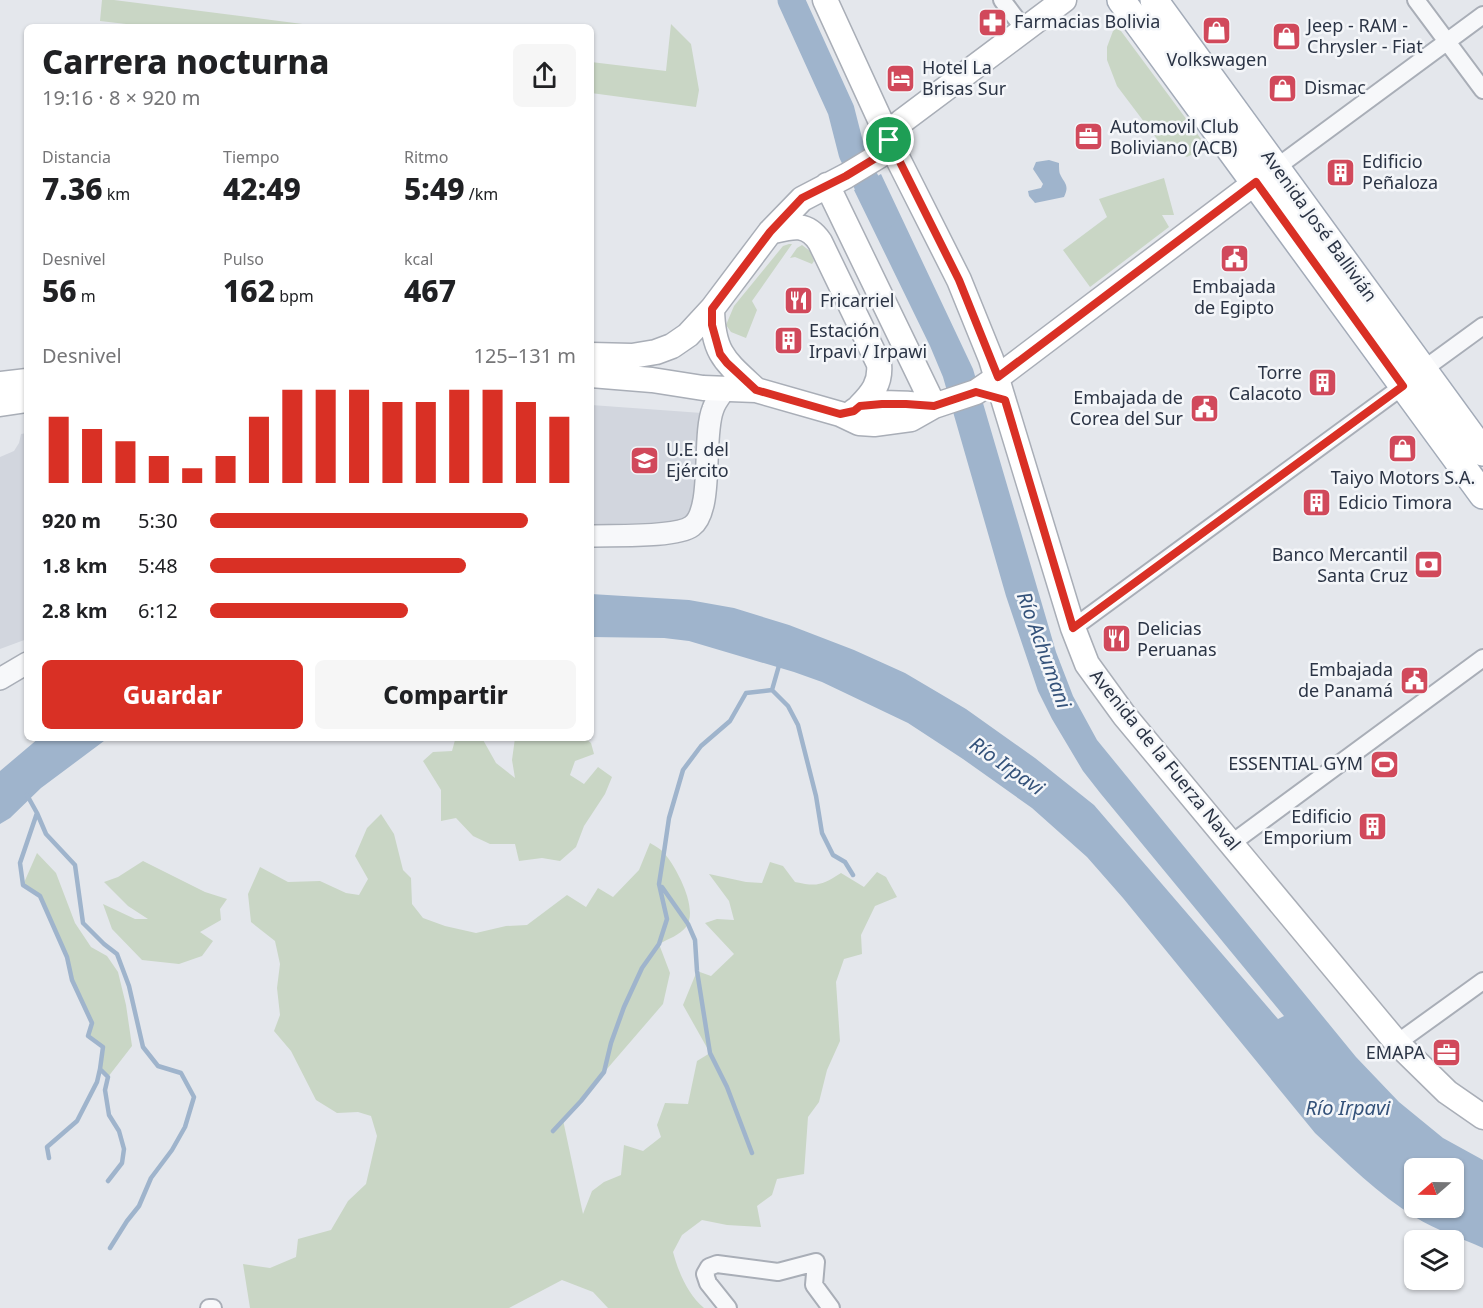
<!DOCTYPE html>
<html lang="es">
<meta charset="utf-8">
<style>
body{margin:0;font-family:"Noto Sans",sans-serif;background:#f6f6f6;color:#202124;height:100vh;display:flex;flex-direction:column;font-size:22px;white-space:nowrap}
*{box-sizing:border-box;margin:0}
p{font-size:20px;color:#757577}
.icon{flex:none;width:33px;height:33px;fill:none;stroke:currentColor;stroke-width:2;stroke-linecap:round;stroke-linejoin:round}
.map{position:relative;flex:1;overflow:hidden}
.panel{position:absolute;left:24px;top:24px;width:570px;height:717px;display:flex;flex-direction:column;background:#fff;border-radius:9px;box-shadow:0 2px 4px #0004}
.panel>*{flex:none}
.needle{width:39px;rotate:250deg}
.controls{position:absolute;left:1404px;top:1158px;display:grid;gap:12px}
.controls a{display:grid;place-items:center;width:60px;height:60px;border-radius:9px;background:#fff;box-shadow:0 2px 4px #0004;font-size:30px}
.pin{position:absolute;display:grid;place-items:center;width:51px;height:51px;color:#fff;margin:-26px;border:3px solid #fff;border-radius:50%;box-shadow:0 2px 6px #0007}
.round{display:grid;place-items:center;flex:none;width:63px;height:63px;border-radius:9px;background:#f6f6f6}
.headline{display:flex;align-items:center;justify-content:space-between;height:102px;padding:0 18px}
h1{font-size:33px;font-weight:800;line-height:45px}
.figures{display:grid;grid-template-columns:repeat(3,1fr);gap:9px;height:102px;padding:6px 18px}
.figures div{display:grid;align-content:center}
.figures b{font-size:30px;font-weight:800}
.figures small{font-size:16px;font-weight:400}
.figures p{font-size:16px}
.chart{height:168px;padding:12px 18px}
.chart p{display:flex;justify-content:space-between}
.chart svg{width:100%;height:108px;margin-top:6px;stroke:#d93025;stroke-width:6}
.primary-button{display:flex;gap:12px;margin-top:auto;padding:12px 18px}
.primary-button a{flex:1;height:69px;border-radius:9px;background:#d93025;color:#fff;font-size:24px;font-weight:800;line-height:69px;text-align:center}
.primary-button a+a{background:#f6f6f6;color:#202124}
ul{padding:0 18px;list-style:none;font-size:20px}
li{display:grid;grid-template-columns:96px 72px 1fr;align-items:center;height:45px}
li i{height:15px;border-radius:8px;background:#d93025}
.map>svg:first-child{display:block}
.built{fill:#d2d6de}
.green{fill:#c9d6c5}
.water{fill:#9fb4cc;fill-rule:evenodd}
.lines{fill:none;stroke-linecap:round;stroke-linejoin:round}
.stream{stroke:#9fb4cc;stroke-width:4.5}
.river{stroke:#9fb4cc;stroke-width:27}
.minor-casing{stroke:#a9aeb7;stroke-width:20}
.tertiary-casing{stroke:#a9aeb7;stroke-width:24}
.secondary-casing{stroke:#a9aeb7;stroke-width:27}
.primary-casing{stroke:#a3abb8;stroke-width:30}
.minor{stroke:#f7f8fa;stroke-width:16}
.tertiary{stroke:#f7f8fa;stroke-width:21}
.secondary{stroke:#fff;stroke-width:24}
.primary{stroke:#fff;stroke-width:27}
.route-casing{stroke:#fff;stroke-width:12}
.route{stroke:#d93025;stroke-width:8}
.labels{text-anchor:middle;stroke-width:5;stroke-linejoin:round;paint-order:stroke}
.poi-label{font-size:18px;fill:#2b3445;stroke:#f4f6f9;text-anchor:start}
.street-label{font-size:18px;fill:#2b3445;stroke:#f4f6f9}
.water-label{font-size:20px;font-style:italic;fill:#34527a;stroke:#f4f6f9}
</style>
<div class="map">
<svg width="1483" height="1308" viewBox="0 0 1483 1308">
<rect width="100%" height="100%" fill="#e4e7ec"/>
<path class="built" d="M 591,405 L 702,413 L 695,507 L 685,521 L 663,525 L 591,526 Z
M 27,433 L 27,639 L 0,649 L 0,457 L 14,451 L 19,443 L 21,434 Z"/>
<path class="green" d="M 102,0 L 114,0 L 318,26 L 152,27 L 100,21 Z
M 671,24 L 691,44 L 699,90 L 696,107 L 591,93 L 591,62 L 666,71 Z
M 1118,27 L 1207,147 L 1187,157 L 1163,147 L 1117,86 L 1107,60 L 1107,47 L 1113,31 Z
M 1164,178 L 1174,215 L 1162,215 L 1169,227 L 1090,287 L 1063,250 L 1107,217 L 1099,199 Z
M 789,244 L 792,244 L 752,301 L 757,310 L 746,338 L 731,332 L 726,325 L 734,306 L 783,246 Z
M 802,245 L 810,251 L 814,261 L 812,264 L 795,257 L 790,258 L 797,248 Z
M 457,738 L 482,738 L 496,763 L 515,778 L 512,760 L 515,738 L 585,738 L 591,743 L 594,754 L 575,761 L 570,775 L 584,784 L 598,767 L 612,777 L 605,794 L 584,826 L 576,847 L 560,861 L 542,858 L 519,861 L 515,844 L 490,844 L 473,836 L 456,818 L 441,821 L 441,790 L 423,761 L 433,752 L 452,751 L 455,740 Z
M 381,814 L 394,834 L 403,870 L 411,878 L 412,904 L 423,918 L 445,926 L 476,933 L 506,926 L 527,925 L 567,895 L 586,907 L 598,888 L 613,897 L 639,870 L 650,843 C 655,846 661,849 665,854 C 677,869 699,909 686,927 C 680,935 668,939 659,944 L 670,973 L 663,1004 L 563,1120 L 583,1214 L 592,1191 L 604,1182 L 621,1175 L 624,1145 L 643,1151 L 661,1137 L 657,1125 L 665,1103 L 688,1104 L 697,1061 L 710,1053 L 683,1005 L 697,971 L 711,976 L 734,954 L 705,923 L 717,919 L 734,920 L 729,901 L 709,874 L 746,882 L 762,883 L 770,862 L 783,866 L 795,882 C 818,887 822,885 841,873 L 864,887 L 877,872 L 886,877 L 897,897 L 875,906 L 861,935 L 862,954 L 844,959 L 836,982 L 840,1041 L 827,1070 L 819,1102 L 808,1117 L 804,1174 L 777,1179 L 772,1195 L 757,1206 L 761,1227 L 727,1225 L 702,1220 L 682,1235 L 673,1252 C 678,1271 688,1295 704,1308 L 608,1308 L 593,1292 L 562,1280 L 509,1308 L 250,1308 L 243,1264 L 270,1268 L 296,1257 L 298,1239 L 331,1230 L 348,1201 L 366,1184 L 377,1136 L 371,1116 L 358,1112 L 337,1113 L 316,1100 L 291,1051 L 274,1031 L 280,1015 L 277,988 L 280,964 L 275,941 L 251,922 L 248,894 L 260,867 L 288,882 L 320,881 L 346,893 L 359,895 L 368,879 L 355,856 L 367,828 Z
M 37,853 L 56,873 L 75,923 L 91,947 L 107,956 L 118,972 L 126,1005 L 132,1046 L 108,1077 L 100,1069 L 103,1047 L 88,1036 L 92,1023 L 72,980 L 67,957 L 40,897 L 23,885 Z
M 143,861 L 205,892 L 227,899 L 220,909 L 221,920 L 200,932 L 213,941 L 202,956 L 179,964 L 142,960 L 112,929 L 103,904 L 135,919 L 148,919 L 128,906 L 104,882 L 118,877 Z"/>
<path class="water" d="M 1049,160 L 1059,163 C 1059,165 1059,172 1060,174 C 1064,183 1070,185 1064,197 L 1035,203 L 1029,196 L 1028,191 L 1041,188 L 1043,184 L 1033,169 L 1036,162 Z
M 881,174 L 973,369 L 1056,652 L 1073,696 L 1097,740 L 1356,1057 L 1399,1102 L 1443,1138 L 1483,1160 L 1483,1248 C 1461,1238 1436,1230 1415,1217 C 1378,1194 1347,1163 1315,1133 L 1123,898 L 1087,857 L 1032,808 L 963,759 L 908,723 L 822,682 L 794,672 L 689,641 L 664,638 L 591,637 L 591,594 L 689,600 L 734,608 L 789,625 L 854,650 L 905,673 L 966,709 L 1035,758 L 1094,805 L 1278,1019 L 1284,1016 L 1101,794 L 1083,771 L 1052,719 L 1038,691 L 1006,596 L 943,377 L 930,346 L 854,190 ZM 1414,1168 L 1454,1168 L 1454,1208 L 1414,1208 Z
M 39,738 L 108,738 L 41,788 L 10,818 L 0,824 L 0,771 Z"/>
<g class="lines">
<path class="stream" d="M 772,690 L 788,706 L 798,725 L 816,796 L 822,833 L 833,855 L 845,862 L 853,875
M 27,795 L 37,813 L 20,863 L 23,885 L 40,896 L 67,957 L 72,980 L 92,1023 L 88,1036 L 103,1047 L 100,1069 L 108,1077 L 105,1090 L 109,1115 L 119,1131 L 124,1149 L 122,1163 L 108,1181
M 37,813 L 46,834 L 75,865 L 83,923 L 104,944 L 117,954 L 129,986 L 143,1047 L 158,1066 L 181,1073 L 194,1097 L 185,1127 L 172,1150 L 151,1178 L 139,1206 L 127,1221 L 110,1248
M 662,887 L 688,924 L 695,940 L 697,971 L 710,1053 L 727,1087 L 752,1153
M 553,1131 L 581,1101 L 604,1072 L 611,1043 L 624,1007 L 642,968 L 659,944 L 667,919 L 659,884 L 664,852 L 669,818 L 683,770 L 701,746 L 730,721 L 746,693 L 772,690 L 780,662
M 49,1158 L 47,1147 L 77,1121 L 97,1082 L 100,1069"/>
<path class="river" d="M 791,0 L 841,110 L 852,153 L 883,216"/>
<defs>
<path id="minor" d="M 1002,0 L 1024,29
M 1416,0 L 1483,90
M 1277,167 L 1483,15
M 1424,369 L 1483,326
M 1073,628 L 1403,386
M 1232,843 L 1483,658
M 1397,1043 L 1483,981
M 209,1308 L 213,1308
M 728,1308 L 708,1283 L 705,1274 L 709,1267 L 717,1264 L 778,1272 L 816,1262 L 814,1285 L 831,1308"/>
<path id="tertiary" d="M 591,536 C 613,535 676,538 692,526 C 714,510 702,436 713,409 C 715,402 721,395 725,389
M 0,679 L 27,663"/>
<path id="secondary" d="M 825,0 L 898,159 L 959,280 L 991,359 L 1073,628 L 1087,664 L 1124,715 L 1397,1043 L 1447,1092 L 1483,1117
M 827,185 L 934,406
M 770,232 C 791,227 806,221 820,242 L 879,364 C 881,383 872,394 860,406
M 712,309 C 713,354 725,361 756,390
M 591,355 L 632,356 L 656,352 L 672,346 L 688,335 L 712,309 L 770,232 L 802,199 L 846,176 L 879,156 L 901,122 L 1064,0
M 591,375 L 652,380 L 703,388 L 756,390 L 840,414 L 859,423 L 874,424 L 911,419 L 934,406 L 976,392 L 998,377 L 1256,182
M 0,384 L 27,381
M 0,404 L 27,400
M 854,411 C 870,399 912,404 932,406"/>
<path id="primary" d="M 1121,0 L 1483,495
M 1154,0 L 1483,452"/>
</defs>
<use href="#minor" class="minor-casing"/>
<use href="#tertiary" class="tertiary-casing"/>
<use href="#secondary" class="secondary-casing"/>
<use href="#primary" class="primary-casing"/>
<use href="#minor" class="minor"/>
<use href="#tertiary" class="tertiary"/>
<use href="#secondary" class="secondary"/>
<use href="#primary" class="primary"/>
</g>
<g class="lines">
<defs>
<path id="route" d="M 889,140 L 959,280 L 998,377 L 1256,182 L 1403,386 L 1073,628 L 1005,400 L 976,392 L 934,406 L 906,404 L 882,404 L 860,406 L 854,411 L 840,414 L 756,390 L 727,363 L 720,354 L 712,325 L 712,309 L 770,232 L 802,198 L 846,176 L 879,156 Z"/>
</defs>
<use href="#route" class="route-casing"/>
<use href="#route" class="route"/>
</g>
<defs>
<symbol id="pharmacy-square" viewBox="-11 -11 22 22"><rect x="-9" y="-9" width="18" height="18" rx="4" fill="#d1495b" stroke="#f4f6f9"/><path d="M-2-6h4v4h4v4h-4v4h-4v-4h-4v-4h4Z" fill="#fff"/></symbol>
<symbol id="shop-square" viewBox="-11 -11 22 22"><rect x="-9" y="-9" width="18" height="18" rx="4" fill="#d1495b" stroke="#f4f6f9"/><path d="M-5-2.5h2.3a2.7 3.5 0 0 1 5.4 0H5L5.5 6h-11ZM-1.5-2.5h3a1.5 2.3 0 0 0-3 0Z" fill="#fff"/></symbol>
<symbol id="hotel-square" viewBox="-11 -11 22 22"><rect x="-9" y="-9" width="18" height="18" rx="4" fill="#d1495b" stroke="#f4f6f9"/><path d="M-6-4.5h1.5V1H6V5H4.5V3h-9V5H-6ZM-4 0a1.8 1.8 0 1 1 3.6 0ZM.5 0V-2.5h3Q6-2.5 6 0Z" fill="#fff"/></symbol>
<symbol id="office-square" viewBox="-11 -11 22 22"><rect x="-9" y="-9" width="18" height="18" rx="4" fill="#d1495b" stroke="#f4f6f9"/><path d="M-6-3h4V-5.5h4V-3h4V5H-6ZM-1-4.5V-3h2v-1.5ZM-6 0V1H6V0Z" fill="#fff"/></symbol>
<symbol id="building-square" viewBox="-11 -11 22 22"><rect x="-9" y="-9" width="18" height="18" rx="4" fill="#d1495b" stroke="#f4f6f9"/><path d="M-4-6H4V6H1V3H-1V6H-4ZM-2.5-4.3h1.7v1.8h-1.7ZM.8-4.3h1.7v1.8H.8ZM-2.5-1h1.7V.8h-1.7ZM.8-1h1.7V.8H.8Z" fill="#fff"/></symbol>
<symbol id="civic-square" viewBox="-11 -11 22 22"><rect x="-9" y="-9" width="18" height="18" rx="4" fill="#d1495b" stroke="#f4f6f9"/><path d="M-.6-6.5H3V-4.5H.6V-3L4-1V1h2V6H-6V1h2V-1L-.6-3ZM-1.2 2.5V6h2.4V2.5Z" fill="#fff"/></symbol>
<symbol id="restaurant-square" viewBox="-11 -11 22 22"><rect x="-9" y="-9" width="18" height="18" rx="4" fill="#d1495b" stroke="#f4f6f9"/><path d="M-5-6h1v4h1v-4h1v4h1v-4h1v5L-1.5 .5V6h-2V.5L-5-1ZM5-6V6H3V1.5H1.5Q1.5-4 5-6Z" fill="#fff"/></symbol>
<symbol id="school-square" viewBox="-11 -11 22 22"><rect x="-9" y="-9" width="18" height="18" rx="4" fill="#d1495b" stroke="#f4f6f9"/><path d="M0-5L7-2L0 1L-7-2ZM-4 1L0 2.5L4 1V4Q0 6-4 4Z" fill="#fff"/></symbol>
<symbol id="bank-square" viewBox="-11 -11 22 22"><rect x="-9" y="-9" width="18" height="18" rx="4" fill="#d1495b" stroke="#f4f6f9"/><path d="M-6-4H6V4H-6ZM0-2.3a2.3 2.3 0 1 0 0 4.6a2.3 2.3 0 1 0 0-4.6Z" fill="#fff"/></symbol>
<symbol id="stadium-square" viewBox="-11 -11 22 22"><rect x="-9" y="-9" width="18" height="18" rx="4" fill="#d1495b" stroke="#f4f6f9"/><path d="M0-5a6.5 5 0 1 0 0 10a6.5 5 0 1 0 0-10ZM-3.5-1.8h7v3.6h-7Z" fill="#fff"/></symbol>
</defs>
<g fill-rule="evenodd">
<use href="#pharmacy-square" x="976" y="6" width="33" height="33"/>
<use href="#shop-square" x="1200" y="14" width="33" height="33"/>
<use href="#shop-square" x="1270" y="20" width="33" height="33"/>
<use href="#hotel-square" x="884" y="62" width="33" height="33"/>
<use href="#shop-square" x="1266" y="72" width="33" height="33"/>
<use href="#office-square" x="1072" y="120" width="33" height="33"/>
<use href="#building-square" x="1324" y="156" width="33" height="33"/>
<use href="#civic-square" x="1218" y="242" width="33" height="33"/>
<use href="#restaurant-square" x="782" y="284" width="33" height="33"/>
<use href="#building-square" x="772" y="324" width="33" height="33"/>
<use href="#building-square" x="1306" y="366" width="33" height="33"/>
<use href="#civic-square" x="1188" y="392" width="33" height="33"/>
<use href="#shop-square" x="1386" y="432" width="33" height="33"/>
<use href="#school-square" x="628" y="444" width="33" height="33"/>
<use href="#building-square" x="1300" y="486" width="33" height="33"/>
<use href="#bank-square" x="1412" y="548" width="33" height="33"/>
<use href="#restaurant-square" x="1100" y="622" width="33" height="33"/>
<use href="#civic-square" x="1398" y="664" width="33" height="33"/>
<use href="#stadium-square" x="1368" y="748" width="33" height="33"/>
<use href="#building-square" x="1356" y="810" width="33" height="33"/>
<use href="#office-square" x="1430" y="1036" width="33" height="33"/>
</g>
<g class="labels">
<g class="poi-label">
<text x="1014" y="28">Farmacias Bolivia</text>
<text x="1307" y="32">Jeep - RAM -<tspan x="1307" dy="21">Chrysler - Fiat</tspan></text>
<text x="1217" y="66" text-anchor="middle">Volkswagen</text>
<text x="922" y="74">Hotel La<tspan x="922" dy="21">Brisas Sur</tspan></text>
<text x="1304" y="94">Dismac</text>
<text x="1110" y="133">Automovil Club<tspan x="1110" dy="21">Boliviano (ACB)</tspan></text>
<text x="1362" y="168">Edificio<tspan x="1362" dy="21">Peñaloza</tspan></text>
<text x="1234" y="293" text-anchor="middle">Embajada<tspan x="1234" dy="21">de Egipto</tspan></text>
<text x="820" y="307">Fricarriel</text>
<text x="809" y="337">Estación<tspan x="809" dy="21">Irpavi / Irpawi</tspan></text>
<text x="1302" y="379" text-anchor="end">Torre<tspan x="1302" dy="21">Calacoto</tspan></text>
<text x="1183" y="404" text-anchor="end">Embajada de<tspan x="1183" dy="21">Corea del Sur</tspan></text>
<text x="666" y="456">U.E. del<tspan x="666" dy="21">Ejército</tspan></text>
<text x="1403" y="484" text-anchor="middle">Taiyo Motors S.A.</text>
<text x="1338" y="509">Edicio Timora</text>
<text x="1408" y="561" text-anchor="end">Banco Mercantil<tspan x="1408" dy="21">Santa Cruz</tspan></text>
<text x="1137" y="635">Delicias<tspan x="1137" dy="21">Peruanas</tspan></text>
<text x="1393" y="676" text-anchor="end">Embajada<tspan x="1393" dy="21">de Panamá</tspan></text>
<text x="1363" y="770" text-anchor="end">ESSENTIAL GYM</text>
<text x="1352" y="823" text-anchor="end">Edificio<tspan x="1352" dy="21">Emporium</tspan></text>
<text x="1425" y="1059" text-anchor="end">EMAPA</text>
</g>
<g class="street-label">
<text transform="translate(1319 226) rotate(54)" y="6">Avenida José Ballivián</text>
<text transform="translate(1165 760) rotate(51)" y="6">Avenida de la Fuerza Naval</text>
</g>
<g class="water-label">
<text transform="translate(1044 650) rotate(70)" y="7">Río Achumani</text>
<text transform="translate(1007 766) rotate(35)" y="7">Río Irpavi</text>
<text x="1348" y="1115">Río Irpavi</text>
</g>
</g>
</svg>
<div class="controls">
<a><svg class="needle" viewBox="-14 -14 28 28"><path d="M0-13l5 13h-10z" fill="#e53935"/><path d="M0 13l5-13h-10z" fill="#757577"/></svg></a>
<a><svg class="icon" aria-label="layers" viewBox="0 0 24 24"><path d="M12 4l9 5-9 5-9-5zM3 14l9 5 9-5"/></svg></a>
</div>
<div class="pin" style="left:889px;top:140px;background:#1e9e55"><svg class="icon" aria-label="arrive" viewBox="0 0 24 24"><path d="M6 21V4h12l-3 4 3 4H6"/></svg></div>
<section class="panel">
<div class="headline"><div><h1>Carrera nocturna</h1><p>19:16 · 8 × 920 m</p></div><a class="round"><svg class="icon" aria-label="share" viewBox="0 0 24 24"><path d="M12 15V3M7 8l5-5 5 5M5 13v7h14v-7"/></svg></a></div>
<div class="figures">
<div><p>Distancia</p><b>7.36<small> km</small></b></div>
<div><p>Tiempo</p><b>42:49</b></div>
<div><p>Ritmo</p><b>5:49<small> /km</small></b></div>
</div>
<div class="figures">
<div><p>Desnivel</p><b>56<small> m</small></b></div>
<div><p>Pulso</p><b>162<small> bpm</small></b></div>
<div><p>kcal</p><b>467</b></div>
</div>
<div class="chart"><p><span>Desnivel</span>125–131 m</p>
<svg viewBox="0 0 160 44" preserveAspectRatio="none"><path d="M5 44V17M15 44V22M25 44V27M35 44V33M45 44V38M55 44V33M65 44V17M75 44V6M85 44V6M95 44V6M105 44V11M115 44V11M125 44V6M135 44V6M145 44V11M155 44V17"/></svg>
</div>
<ul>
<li><b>920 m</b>5:30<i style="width:87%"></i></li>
<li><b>1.8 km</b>5:48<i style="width:70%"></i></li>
<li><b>2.8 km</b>6:12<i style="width:54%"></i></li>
</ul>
<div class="primary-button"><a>Guardar</a><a>Compartir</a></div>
</section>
</div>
